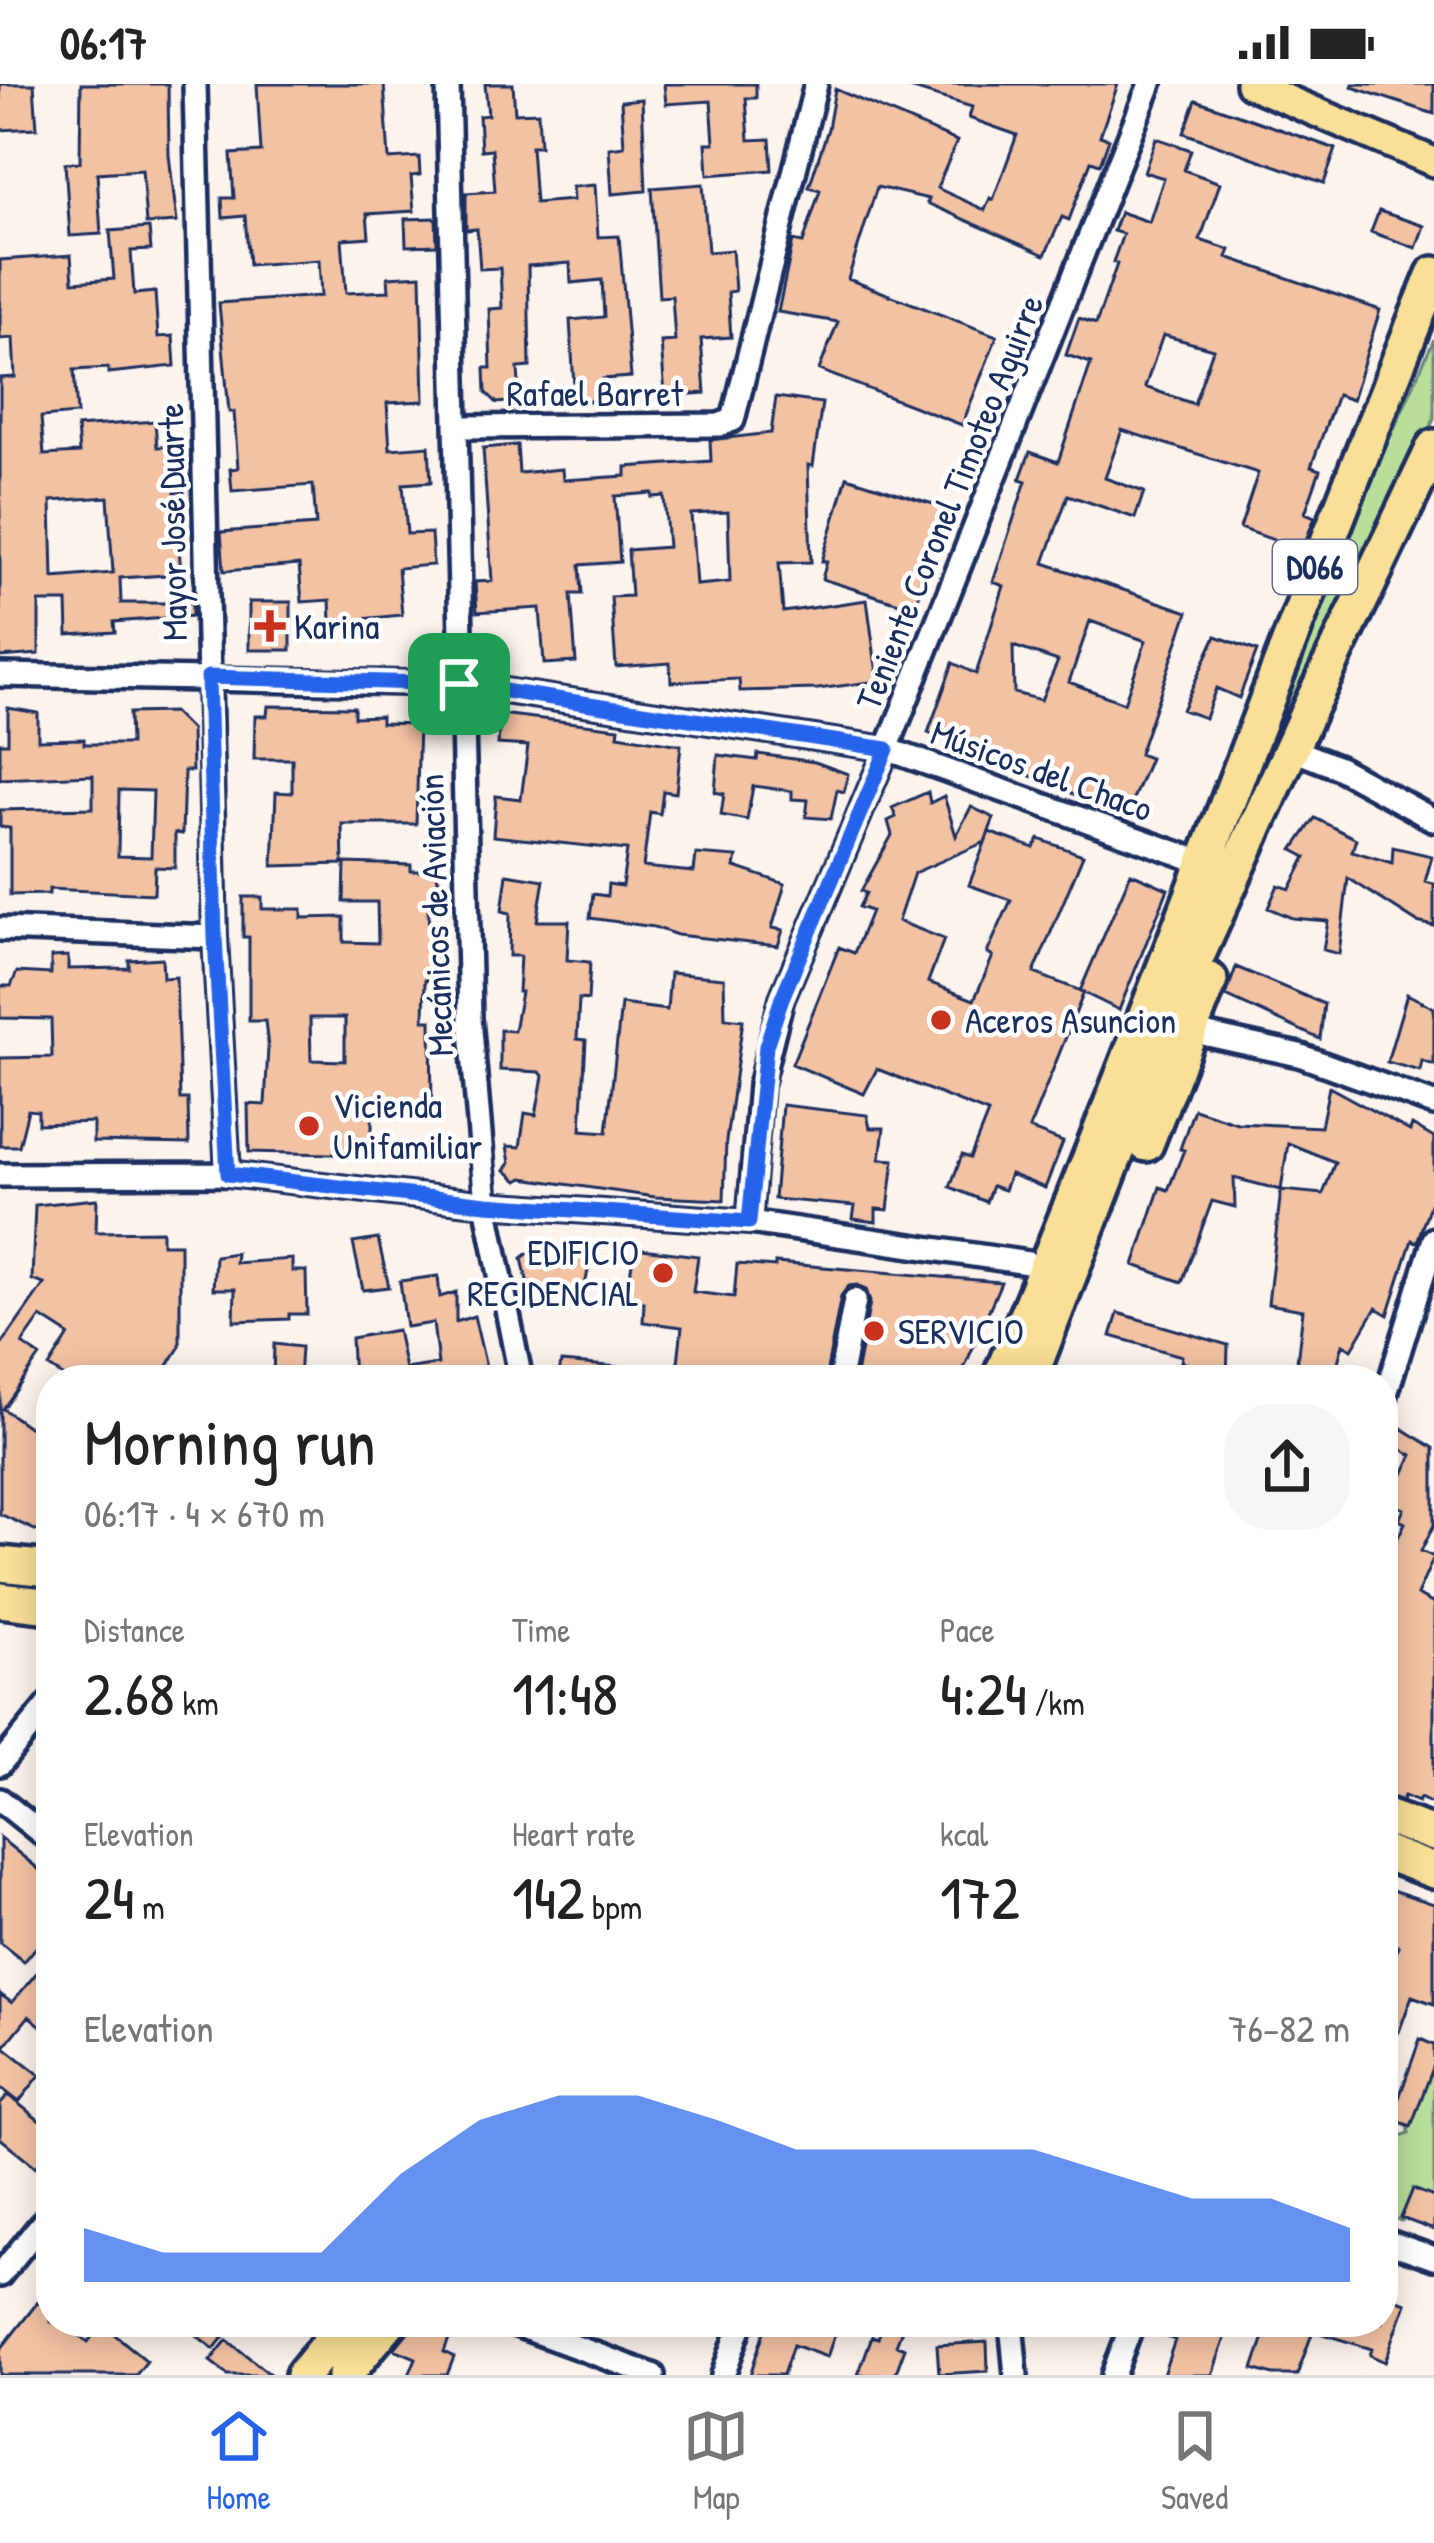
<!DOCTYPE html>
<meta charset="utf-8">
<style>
body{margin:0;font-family:"Patrick Hand",sans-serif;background:#f6f6f6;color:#222;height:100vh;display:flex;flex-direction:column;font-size:45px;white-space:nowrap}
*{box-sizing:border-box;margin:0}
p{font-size:39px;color:#767676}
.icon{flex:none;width:66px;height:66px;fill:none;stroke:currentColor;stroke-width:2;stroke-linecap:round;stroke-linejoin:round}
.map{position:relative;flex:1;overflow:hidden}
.drawer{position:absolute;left:36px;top:1281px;width:1362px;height:972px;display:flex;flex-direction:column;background:#fff;border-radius:48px;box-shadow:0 6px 30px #0003}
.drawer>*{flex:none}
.pin{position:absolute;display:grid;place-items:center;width:102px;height:102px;color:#fff;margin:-51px;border-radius:24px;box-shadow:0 6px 18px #0006}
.round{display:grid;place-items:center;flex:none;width:126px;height:126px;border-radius:48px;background:#f6f6f6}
.head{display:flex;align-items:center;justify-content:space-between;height:204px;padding:0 48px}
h1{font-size:66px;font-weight:600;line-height:90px}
.metrics{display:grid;grid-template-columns:repeat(3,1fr);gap:18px;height:204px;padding:12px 48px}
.metrics div{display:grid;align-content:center}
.metrics b{font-size:60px;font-weight:600}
.metrics small{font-size:33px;font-weight:400}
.metrics p{font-size:33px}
.chart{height:336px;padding:24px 48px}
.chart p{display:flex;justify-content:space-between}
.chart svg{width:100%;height:216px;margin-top:12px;fill:#2563eb;opacity:.7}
.status{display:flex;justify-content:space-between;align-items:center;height:84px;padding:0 60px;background:#fff;direction:ltr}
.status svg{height:33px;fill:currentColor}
.tab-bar{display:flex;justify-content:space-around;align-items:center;height:168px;border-top:3px solid #e0e0e0;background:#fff;font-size:33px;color:#767676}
.tab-bar a{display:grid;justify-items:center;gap:6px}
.tab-bar .current{color:#2563eb}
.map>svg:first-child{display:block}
.green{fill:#b8de9a;stroke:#6a867c;stroke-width:3}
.building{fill:#f3c2a3;stroke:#1b2f5e;stroke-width:3;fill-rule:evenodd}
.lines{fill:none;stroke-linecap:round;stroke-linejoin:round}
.minor-casing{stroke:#1b2f5e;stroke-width:30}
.major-casing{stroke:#1b2f5e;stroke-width:36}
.highway-casing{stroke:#1b2f5e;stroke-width:42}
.minor{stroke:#fff;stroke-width:21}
.major{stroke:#fadf96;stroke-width:27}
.highway{stroke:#fadf96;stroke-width:33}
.route-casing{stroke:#fff;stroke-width:24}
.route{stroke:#2563eb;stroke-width:15}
.poi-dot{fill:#c8321e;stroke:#fff;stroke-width:4.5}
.labels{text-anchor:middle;stroke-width:9;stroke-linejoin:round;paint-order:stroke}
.shield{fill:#fff;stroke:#5f6d8e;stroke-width:3}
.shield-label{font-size:33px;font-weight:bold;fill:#1b2f5e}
.street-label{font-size:36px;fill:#1b2f5e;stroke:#fff}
.poi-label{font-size:36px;fill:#1b2f5e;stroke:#fff;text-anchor:start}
</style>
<div class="status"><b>06:17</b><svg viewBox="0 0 49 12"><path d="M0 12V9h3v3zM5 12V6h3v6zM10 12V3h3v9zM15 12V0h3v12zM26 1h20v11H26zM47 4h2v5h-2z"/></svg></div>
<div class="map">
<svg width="1434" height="2291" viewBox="0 0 1434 2291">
<rect width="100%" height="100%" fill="#fdf3ed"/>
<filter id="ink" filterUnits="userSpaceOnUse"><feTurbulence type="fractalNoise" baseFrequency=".00833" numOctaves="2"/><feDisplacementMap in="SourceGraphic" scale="24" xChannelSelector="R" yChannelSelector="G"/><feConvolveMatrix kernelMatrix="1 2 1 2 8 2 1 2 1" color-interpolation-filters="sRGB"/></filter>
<g filter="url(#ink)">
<path class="green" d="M 1434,255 L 1434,335 L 1383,458 L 1301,599 L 1258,683 L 1349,446 Z
M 1434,1969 L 1434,2122 L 1401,2137 L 1383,2129 L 1383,2077 L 1387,2067 L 1383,2058 L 1409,2049 L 1407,2034 Z"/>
<path class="building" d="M 0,0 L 34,0 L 37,44 L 0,46 Z
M 81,0 L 168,0 L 169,71 L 177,138 L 146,140 L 142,86 L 97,89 L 101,150 L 70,152 L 65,79 L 80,78 Z
M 257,0 L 384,0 L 389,75 L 419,73 L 420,91 L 411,92 L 414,127 L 367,130 L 369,153 L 342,155 L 346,209 L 389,207 L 388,193 L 421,191 L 424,317 L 387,319 L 390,365 L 429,362 L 431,398 L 403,400 L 407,450 L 431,449 L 433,481 L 398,484 L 402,531 L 331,538 L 330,516 L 302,518 L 299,481 L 224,487 L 221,448 L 316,441 L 313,401 L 232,407 L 230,385 L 238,384 L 234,328 L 229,328 L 219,219 L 321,212 L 319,176 L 249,181 L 245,132 L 223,134 L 222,114 L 234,114 L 231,70 L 261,68 Z
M 485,0 L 513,0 L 515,29 L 538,28 L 540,62 L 531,62 L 535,119 L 573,116 L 572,103 L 595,101 L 598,153 L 619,152 L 631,293 L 603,295 L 604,316 L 575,318 L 570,236 L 604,233 L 602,196 L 571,199 L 570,179 L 528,182 L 530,283 L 518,284 L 520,317 L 497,319 L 486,308 L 485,284 L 491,284 L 489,225 L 502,224 L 500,184 L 480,185 L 477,145 L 466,146 L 466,109 L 495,107 L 492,65 L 481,66 L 479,32 L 488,31 Z
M 664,0 L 756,0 L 756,14 L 746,14 L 749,56 L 770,55 L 772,86 L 708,91 L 706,59 L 714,59 L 711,17 L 666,20 Z
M 911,0 L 1118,0 L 1100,52 L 1109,55 L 1100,80 L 1091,77 L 1069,136 L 1062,133 L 1045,171 L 927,119 L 929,115 L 877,103 L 848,195 L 997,252 L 962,341 L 819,286 L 838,238 L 778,228 L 793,157 L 803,159 L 820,106 L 809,103 L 828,45 L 835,5 L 957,57 L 937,104 L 985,126 L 990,114 L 993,116 L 1017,51 L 969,34 L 972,23 L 910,4 Z
M 1353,0 L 1434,0 L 1434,30 L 1352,3 Z
M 642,15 L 646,107 L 612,110 L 609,64 L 624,62 L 621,17 Z
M 1196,16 L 1336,65 L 1324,99 L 1184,49 Z
M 1156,54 L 1191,66 L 1184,86 L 1220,99 L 1200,156 L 1230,166 L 1227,173 L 1380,226 L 1352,316 L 1337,311 L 1311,383 L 1320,386 L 1305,429 L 1315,433 L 1302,466 L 1240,444 L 1258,389 L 1122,346 L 1105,394 L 1144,408 L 1135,434 L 1068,411 L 1044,479 L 1188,528 L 1139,670 L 1150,674 L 1126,732 L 928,649 L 953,579 L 976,590 L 1004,502 L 993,498 L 1026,397 L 1020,395 L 1030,368 L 1058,378 L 1091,279 L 1066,271 L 1079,234 L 1096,240 L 1117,180 L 1113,178 L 1123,150 L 1113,147 L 1120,128 L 1149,138 L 1164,94 L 1144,88 ZM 1163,251 L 1213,265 L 1194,320 L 1145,303 ZM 1090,537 L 1146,557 L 1124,619 L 1069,598 ZM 1013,562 L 1058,577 L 1041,616 L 1014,609 Z
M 703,100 L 708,168 L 732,166 L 735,207 L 728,208 L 731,253 L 701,255 L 705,309 L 665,312 L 661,258 L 675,257 L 672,212 L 659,213 L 652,104 Z
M 1379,127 L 1424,142 L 1416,164 L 1371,148 Z
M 436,134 L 437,161 L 406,162 L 405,135 Z
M 149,144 L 151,166 L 131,167 L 134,210 L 155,208 L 158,253 L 173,252 L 175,282 L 108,289 L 108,284 L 74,286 L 77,330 L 41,333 L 44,371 L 79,369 L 77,343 L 155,337 L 157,363 L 180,362 L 184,408 L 175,408 L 181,490 L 120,494 L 121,519 L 192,519 L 192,532 L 114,538 L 115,548 L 68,551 L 67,518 L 39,518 L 39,570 L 0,573 L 0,294 L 15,293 L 13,254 L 0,255 L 0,176 L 71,171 L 73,198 L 114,195 L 110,147 ZM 108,413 L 113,489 L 53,494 L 51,417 Z
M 776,313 L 822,319 L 813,382 L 808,381 L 811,478 L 779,479 L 783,528 L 867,516 L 878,597 L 818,605 L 740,607 L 739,595 L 671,598 L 670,579 L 616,583 L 611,513 L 631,512 L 628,466 L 668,463 L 664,412 L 652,413 L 652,409 L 615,412 L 620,478 L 580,481 L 582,510 L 571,510 L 576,578 L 544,580 L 540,524 L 477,528 L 475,498 L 492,497 L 483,364 L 517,361 L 519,389 L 562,385 L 563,396 L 626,392 L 626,383 L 711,377 L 710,356 L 771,349 ZM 728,428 L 730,498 L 696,501 L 691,430 Z
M 847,393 L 946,424 L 915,524 L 822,495 L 827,477 L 822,477 Z
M 249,518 L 291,518 L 291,566 L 249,566 Z
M 1216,552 L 1257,567 L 1239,614 L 1216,604 L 1205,634 L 1182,626 Z
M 268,622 L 354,623 L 354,633 L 381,632 L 381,639 L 419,640 L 416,740 L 342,740 L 343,780 L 273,782 L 276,708 L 292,709 L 292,675 L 254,675 L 255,632 L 267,632 Z
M 8,624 L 38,629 L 38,656 L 84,655 L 84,660 L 130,660 L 129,629 L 173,628 L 191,646 L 192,687 L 184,687 L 182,750 L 175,749 L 175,784 L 155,783 L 154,810 L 49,805 L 49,810 L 10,811 L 10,744 L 0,743 L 0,726 L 93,724 L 93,691 L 0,695 L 0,659 L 8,659 ZM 119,706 L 153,707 L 151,773 L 118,772 Z
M 500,630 L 619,644 L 618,651 L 681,661 L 676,709 L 663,707 L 660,730 L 650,728 L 643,783 L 694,788 L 696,770 L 737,773 L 735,783 L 785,800 L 772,844 L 783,846 L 778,862 L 677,851 L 654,843 L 590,834 L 593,810 L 607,812 L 608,800 L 622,802 L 627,766 L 493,752 L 496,712 L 521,715 L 528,662 L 498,660 Z
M 758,670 L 815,678 L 848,690 L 844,708 L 837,706 L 831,735 L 806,733 L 808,716 L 792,715 L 792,707 L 753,702 L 747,736 L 721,731 L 724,710 L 715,708 L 718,671 L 757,676 Z
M 928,708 L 930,719 L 944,712 L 956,752 L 971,723 L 994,734 L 985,758 L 914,789 L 898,837 L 944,855 L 928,898 L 974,916 L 993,872 L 987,869 L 1011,816 L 969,801 L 989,748 L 1034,764 L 1039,755 L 1083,771 L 1034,889 L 1084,908 L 1029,1045 L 1063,1058 L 1045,1104 L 1010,1090 L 1004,1106 L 992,1102 L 986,1118 L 950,1103 L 962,1071 L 970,1074 L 988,1029 L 877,985 L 864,1010 L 792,980 L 839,863 L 854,869 L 871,827 L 859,823 L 866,809 L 861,807 L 892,751 L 888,737 L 896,733 L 892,724 Z
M 1315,734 L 1356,755 L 1352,767 L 1392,779 L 1393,763 L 1432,772 L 1425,798 L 1434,800 L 1434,842 L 1417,838 L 1348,794 L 1339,870 L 1323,866 L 1328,837 L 1292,834 L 1268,824 L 1278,801 L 1290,805 L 1306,773 L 1293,766 Z
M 345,779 L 411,781 L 411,787 L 437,787 L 438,796 L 441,796 L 441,818 L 428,818 L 429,858 L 431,869 L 436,868 L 436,888 L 431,888 L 430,896 L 425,896 L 424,936 L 431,936 L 432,1028 L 372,1028 L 372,1071 L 249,1068 L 248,1020 L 265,1021 L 268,963 L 265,937 L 249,937 L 249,853 L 243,853 L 243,813 L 262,813 L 262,825 L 302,825 L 302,834 L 344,833 L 344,858 L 378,859 L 377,818 L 344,818 ZM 310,934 L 345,934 L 345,977 L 311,976 Z
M 1131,789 L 1168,805 L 1119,926 L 1080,907 Z
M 507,790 L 544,796 L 537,837 L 569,837 L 567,876 L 590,878 L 588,916 L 579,915 L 577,955 L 586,956 L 581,1046 L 607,1048 L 621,920 L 667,926 L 670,889 L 724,894 L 725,934 L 743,936 L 726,1057 L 724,1116 L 655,1113 L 523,1094 L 518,1097 L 505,1086 L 510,1079 L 507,1062 L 520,1063 L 525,1029 L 536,1031 L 543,992 L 540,988 L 500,986 L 500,946 L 514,947 L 521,908 L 518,908 L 520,872 L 509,872 L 510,829 L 502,827 Z
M 68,872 L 68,885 L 129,884 L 129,876 L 162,874 L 163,894 L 176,893 L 180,1015 L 188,1015 L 189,1060 L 93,1058 L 93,1038 L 38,1040 L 38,1027 L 28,1026 L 19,1062 L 0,1062 L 0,974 L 52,973 L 51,935 L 0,934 L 0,902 L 11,902 L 17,888 L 51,890 L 51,873 Z
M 1236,883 L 1324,920 L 1320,955 L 1226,912 Z
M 1407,910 L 1434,924 L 1434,981 L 1422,977 L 1420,987 L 1387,978 Z
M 1329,1003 L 1410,1047 L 1412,1041 L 1434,1054 L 1434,1109 L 1417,1158 L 1412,1156 L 1388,1231 L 1376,1224 L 1352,1265 L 1343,1260 L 1333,1296 L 1295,1296 L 1303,1226 L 1268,1220 L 1281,1106 L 1234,1094 L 1235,1123 L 1212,1117 L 1182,1198 L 1134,1181 L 1160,1103 L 1168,1106 L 1184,1066 L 1180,1065 L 1194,1025 L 1237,1039 L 1321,1043 ZM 1288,1059 L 1335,1078 L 1323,1110 L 1281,1106 Z
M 782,1021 L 867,1031 L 870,1044 L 884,1044 L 880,1075 L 894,1076 L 888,1126 L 876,1125 L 876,1138 L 853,1135 L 855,1122 L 774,1115 Z
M 97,1115 L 96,1148 L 162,1147 L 162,1160 L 180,1160 L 180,1262 L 159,1296 L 69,1296 L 49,1283 L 69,1251 L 41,1233 L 22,1260 L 40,1272 L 3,1325 L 44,1354 L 37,1365 L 51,1374 L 51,1447 L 35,1446 L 0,1430 L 0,1263 L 44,1200 L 32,1196 L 35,1121 Z
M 378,1155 L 389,1203 L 363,1206 L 353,1159 Z
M 540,1160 L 592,1166 L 583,1212 L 529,1205 L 522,1174 Z
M 634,1164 L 698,1172 L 693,1208 L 734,1213 L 737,1180 L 775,1183 L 775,1179 L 1001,1198 L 959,1296 L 855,1296 L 870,1218 L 866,1205 L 857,1201 L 849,1202 L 841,1212 L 825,1296 L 676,1296 L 682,1243 L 643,1238 L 644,1218 L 627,1214 Z
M 236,1169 L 235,1179 L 292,1175 L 292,1187 L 306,1187 L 307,1230 L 289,1230 L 289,1235 L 234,1237 L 235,1205 L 213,1205 L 215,1172 Z
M 438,1192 L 440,1213 L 456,1208 L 456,1238 L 474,1232 L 489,1296 L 353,1296 L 351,1254 L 397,1246 L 405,1285 L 438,1280 L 433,1239 L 406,1243 L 400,1197 Z
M 1118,1229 L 1228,1261 L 1227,1296 L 1207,1296 L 1208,1286 L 1181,1278 L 1182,1272 L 1111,1252 Z
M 274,1260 L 301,1263 L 299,1296 L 273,1296 Z
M 561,1278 L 621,1283 L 620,1296 L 558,1296 Z
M 1400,1343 L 1434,1364 L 1434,1441 L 1421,1467 L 1434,1473 L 1417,1511 L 1434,1520 L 1434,1721 L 1420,1714 L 1418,1718 L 1404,1712 L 1402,1717 L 1383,1710 L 1383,1484 L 1405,1439 L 1399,1436 L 1404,1425 L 1390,1418 L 1412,1371 L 1394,1361 Z
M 0,1754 L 51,1795 L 51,1845 L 24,1878 L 0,1859 Z
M 1383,1803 L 1434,1820 L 1434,1920 L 1412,1912 L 1399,1948 L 1383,1943 L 1383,1904 L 1398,1862 L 1383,1857 Z
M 38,1887 L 51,1897 L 51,1950 L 29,1932 L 4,1963 L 40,1991 L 19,2018 L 0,2003 L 0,1910 L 12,1919 Z
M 1420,1955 L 1434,1961 L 1434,1981 L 1411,2042 L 1383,2032 L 1383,2009 L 1399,2014 Z
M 8,2011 L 51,2046 L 51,2065 L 36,2083 L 0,2054 L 0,2021 Z
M 1413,2105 L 1434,2113 L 1434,2146 L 1401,2134 Z
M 1383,2211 L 1406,2219 L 1385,2278 L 1370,2271 L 1372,2265 L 1313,2247 L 1297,2291 L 1273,2291 L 1253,2285 L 1264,2253 L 1230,2240 L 1212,2291 L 1163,2291 L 1175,2256 L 1146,2246 L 1148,2238 L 1383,2238 Z
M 38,2218 L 51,2229 L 51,2238 L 63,2238 L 88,2258 L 102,2240 L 147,2277 L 136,2291 L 0,2291 L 0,2266 Z
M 179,2238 L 235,2238 L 214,2265 Z
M 416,2238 L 451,2249 L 444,2268 L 454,2273 L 447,2291 L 409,2291 L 416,2274 L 394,2265 Z
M 767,2238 L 839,2238 L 827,2273 L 793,2261 L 783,2291 L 750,2291 Z
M 884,2238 L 905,2238 L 896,2261 L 905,2264 L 895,2291 L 858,2291 L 872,2252 L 878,2254 Z
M 227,2256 L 271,2291 L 228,2291 L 210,2277 Z
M 987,2258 L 988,2287 L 939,2290 L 937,2261 Z"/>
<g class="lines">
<defs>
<path id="minor" d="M 195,0 L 215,853 L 228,1090
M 448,0 L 470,934 L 486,1120 L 521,1296
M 458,343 L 719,341 L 733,336 L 816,0
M 0,591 L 459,600 L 887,665 L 1202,778
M 1291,665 L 1339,684 L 1434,736
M 0,845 L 215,853
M 1190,947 L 1299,971 L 1434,1020
M 0,1091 L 228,1090 L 486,1120 L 749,1138 L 1028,1179
M 749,1138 L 760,1002 L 782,914 L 887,665 L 1150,0
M 840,1296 L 855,1216
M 1383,1320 L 1434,1155
M 0,1680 L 51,1618
M 0,1716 L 51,1757
M 1383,2156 L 1434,2174
M 0,2191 L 51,2128
M 508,2238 L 653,2291
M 1011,2238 L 1016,2291
M 723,2291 L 742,2238
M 1113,2291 L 1133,2238"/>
<path id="major" d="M 1250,0 L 1434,78"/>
<path id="highway" d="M 1146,1060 L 1210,896
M 999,1296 C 1153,931 1284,557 1434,190
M 1029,1296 L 1166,941 L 1310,623 L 1434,363
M 0,1480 L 51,1485
M 0,1516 L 51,1522
M 1383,1732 L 1434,1750
M 1383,1768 L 1434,1787
M 303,2291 L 346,2238
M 345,2291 L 389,2238"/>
</defs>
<use href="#minor" class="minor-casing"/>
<use href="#major" class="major-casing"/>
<use href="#highway" class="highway-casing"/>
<use href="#minor" class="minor"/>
<use href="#major" class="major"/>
<use href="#highway" class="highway"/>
</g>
</g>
<g class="lines" filter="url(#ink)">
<defs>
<path id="route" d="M 208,593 L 459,600 L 887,665 L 782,914 L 766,962 L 749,1138 L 486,1120 L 228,1090 L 215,853 Z"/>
</defs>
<use href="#route" class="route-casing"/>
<use href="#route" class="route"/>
</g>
<g class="poi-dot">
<path d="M264 524h12v12h12v12h-12v12h-12v-12h-12v-12h12z"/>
<circle cx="941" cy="936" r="12"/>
<circle cx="309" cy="1042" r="12"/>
<circle cx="663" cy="1189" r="12"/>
<circle cx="874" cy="1247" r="12"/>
</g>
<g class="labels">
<rect class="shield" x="1273" y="456" width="84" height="54" rx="9"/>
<g class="shield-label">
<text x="1315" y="495">D066</text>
</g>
<g class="street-label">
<text x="595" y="322">Rafael Barret</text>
<text transform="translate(949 418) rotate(-68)" y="13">Teniente Coronel Timoteo Aguirre</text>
<text transform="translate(172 438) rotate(-91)" y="13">Mayor José Duarte</text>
<text transform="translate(1042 686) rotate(20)" y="13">Músicos del Chaco</text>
<text transform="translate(435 831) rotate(-92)" y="13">Mecánicos de Aviación</text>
</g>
<g class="poi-label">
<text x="294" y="555">Karina</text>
<text x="965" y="949">Aceros Asuncion</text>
<text x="333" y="1034">Vicienda<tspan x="333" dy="41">Unifamiliar</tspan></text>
<text x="639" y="1181" text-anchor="end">EDIFICIO<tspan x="639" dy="41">RECIDENCIAL</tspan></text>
<text x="898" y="1260">SERVICIO</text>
</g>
</g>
</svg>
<div class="pin" style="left:459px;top:600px;background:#1e9e55"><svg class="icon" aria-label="arrive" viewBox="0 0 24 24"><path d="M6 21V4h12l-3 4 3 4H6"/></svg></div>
<section class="drawer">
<div class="head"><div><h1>Morning run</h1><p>06:17 · 4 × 670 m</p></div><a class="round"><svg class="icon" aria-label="share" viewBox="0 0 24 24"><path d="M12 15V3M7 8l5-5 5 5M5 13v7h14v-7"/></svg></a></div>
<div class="metrics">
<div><p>Distance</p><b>2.68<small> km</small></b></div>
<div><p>Time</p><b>11:48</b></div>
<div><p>Pace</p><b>4:24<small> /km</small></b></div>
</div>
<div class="metrics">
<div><p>Elevation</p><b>24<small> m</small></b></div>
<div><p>Heart rate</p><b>142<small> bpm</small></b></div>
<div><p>kcal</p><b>172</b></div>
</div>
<div class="chart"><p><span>Elevation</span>76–82 m</p>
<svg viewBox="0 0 160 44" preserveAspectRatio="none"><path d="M0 44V33L10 38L20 38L30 38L40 22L50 11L60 6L70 6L80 11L90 17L100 17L110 17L120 17L130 22L140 27L150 27L160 33V44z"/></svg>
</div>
</section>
</div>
<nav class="tab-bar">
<a class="current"><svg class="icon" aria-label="home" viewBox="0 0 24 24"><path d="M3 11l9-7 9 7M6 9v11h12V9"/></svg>Home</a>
<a><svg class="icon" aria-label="map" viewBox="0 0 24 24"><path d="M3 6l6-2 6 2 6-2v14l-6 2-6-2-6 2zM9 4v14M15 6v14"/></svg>Map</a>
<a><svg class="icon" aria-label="saved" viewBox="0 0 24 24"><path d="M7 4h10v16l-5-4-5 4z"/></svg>Saved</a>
</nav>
